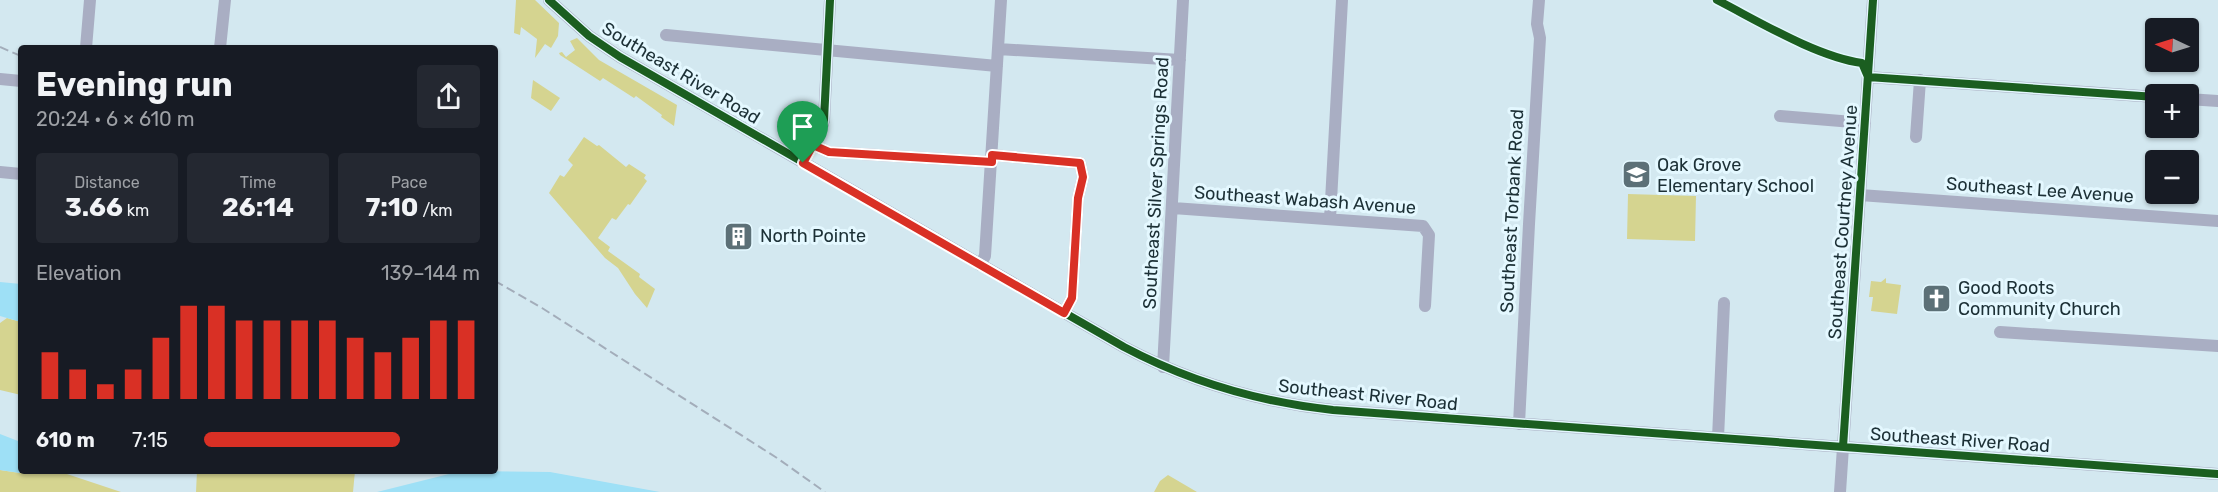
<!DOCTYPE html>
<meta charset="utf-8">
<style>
body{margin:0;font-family:Rubik,sans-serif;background:#242831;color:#f1f3f6;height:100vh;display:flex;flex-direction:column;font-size:22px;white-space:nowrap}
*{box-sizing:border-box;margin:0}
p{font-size:20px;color:#9ea1a6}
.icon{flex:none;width:33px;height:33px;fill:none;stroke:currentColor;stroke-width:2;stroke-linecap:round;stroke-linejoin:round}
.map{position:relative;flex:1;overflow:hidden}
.details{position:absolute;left:18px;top:45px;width:480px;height:429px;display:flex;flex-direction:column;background:#171b24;border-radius:6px;box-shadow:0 2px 4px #0004}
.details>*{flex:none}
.needle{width:39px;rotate:274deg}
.controls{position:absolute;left:2145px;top:18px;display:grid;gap:12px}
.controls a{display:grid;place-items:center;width:54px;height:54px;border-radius:6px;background:#171b24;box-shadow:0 2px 4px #0004;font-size:30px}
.pin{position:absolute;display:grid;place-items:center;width:51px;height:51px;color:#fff;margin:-62px -26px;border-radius:50% 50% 50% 0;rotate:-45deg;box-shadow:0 0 6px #0007}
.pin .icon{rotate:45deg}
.round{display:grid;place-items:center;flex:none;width:63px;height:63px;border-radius:6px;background:#242831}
.headline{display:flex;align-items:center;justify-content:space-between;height:102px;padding:0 18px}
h1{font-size:33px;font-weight:700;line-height:45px}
.stats{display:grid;grid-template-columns:repeat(3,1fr);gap:9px;height:102px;padding:6px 18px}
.stats div{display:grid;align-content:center;border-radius:6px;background:#242831;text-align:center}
.stats b{font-size:26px;font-weight:700}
.stats small{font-size:16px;font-weight:400}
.stats p{font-size:16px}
.chart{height:168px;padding:12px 18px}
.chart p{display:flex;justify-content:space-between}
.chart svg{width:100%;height:108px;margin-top:6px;stroke:#d93025;stroke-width:6}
ul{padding:0 18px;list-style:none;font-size:20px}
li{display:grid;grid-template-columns:96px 72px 1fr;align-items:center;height:45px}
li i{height:15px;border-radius:8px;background:#d93025}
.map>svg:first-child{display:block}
.green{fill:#d5d490}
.water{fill:#9ee0f6}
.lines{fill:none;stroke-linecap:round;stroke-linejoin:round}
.minor{stroke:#a9aec3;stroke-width:12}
.rail{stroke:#a3adba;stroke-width:2;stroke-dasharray:9 4.5;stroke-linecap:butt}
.cycleway-casing{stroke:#e4f8ff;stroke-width:11}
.cycleway{stroke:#1b5e20;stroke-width:8}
.route-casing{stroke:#fff;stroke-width:12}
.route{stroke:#d93025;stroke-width:8}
.labels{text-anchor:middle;stroke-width:6;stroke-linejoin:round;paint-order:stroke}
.street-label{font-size:18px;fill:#1c3036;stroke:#e4f8ff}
.poi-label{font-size:18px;fill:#1c3036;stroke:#e4f8ff;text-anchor:start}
</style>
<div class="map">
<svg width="2218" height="492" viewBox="0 0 2218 492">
<rect width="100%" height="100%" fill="#d3e8f0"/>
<path class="green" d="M 516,0 L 535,0 L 559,23 L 558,36 L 551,48 L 545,44 L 535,58 L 537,39 L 521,27 L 520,35 L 514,33 Z
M 577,38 L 599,60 L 677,105 L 674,126 L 661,117 L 662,115 L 636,96 L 634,98 L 603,78 L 600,81 L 560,55 L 559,53 L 562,52 L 566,57 L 575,50 L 570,41 Z
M 533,80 L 560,98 L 551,111 L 531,98 Z
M 584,137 L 597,146 L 599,145 L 626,167 L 629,164 L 646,175 L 644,178 L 647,181 L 630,205 L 628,204 L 616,220 L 612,218 L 598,238 L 610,247 L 608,251 L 640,274 L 639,277 L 655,289 L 647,308 L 635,294 L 618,268 L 605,258 L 549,193 L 560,175 L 564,177 L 573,165 L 568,160 Z
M 1628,194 L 1696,196 L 1695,241 L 1627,239 Z
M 1886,278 L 1886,283 L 1901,285 L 1897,314 L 1871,311 L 1873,297 L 1869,297 L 1871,281 L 1881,282 Z
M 7,318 L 21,322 L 21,395 L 0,390 L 0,323 Z
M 0,470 L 20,473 L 67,474 L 121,492 L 0,492 Z
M 197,471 L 355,471 L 353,492 L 196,492 Z
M 1168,475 L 1197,492 L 1154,492 L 1160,481 Z"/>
<path class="water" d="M 0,282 L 21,284 L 21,322 L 0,316 Z
M 0,434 L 18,441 L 20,473 L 0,470 Z
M 461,471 L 550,472 L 660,492 L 377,492 Z"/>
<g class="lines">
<path class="minor" d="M 549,0 L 589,36 L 620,57 L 1124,347 C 1190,382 1259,402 1333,410 L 2218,474
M 666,35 L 997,66
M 86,48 L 90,0
M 220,48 L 225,0
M 998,49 L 1180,60
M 1868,77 L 2156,97
M 0,79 L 21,81
M 2188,99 L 2218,101
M 1780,116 L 1865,123
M 1916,137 L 1920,80
M 813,145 L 829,152 L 992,162
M 992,155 L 1080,163 L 1083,177 L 1078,198 L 1072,298 L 1064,313
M 803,163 L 821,130 L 824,120 L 830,0
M 0,172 L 21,174
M 1860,195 L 2218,221
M 1173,208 L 1423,226 L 1429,235 L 1425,306
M 1330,219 L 1342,0
M 980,265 L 985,256 L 1001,0
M 2000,332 L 2218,346
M 1163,367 L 1183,0
M 1519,424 L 1529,224 L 1540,38 L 1537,24 L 1539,0
M 1718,438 L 1724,303
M 1840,492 L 1873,0"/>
<path class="rail" d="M 0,47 L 21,56
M 495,281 L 542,308 L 777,458 L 825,492"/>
<defs>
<path id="cycleway" d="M 549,0 L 589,36 L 620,57 L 1124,347 C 1190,382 1259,402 1333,410 L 2218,474
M 1717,0 C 1758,21 1817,57 1862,63 L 1868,77
M 1868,77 L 2156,97
M 803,163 L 821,130 L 824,120 L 830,0
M 1843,447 L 1873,0"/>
</defs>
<use href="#cycleway" class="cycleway-casing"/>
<use href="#cycleway" class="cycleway"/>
</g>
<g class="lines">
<defs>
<path id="route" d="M 813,145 L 829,152 L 992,162 L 992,155 L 1080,163 L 1083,177 L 1078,198 L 1072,298 L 1064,313 L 803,163 Z"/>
</defs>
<use href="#route" class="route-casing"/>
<use href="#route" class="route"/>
</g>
<defs>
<symbol id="school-square" viewBox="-11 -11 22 22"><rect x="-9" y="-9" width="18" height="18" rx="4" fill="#5c7077" stroke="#e4f8ff"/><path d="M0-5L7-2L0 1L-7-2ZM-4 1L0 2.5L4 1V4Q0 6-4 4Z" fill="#fff"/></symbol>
<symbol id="building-square" viewBox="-11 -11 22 22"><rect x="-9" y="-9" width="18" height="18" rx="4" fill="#5c7077" stroke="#e4f8ff"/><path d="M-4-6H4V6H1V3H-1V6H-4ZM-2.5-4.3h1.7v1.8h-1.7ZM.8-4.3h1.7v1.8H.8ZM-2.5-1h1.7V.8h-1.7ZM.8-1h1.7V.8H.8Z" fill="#fff"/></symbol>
<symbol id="church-square" viewBox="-11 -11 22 22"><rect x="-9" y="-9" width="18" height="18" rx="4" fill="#5c7077" stroke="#e4f8ff"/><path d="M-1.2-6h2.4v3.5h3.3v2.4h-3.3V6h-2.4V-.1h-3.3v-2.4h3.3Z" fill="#fff"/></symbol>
</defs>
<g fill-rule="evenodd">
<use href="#school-square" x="1620" y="158" width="33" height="33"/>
<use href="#building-square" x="722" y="220" width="33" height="33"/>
<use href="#church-square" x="1920" y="282" width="33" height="33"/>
</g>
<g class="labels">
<g class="street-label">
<text transform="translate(681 73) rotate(31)" y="6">Southeast River Road</text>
<text transform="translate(1156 183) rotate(-87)" y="6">Southeast Silver Springs Road</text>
<text transform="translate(2040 190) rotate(4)" y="6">Southeast Lee Avenue</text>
<text transform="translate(1305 200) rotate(4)" y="6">Southeast Wabash Avenue</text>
<text transform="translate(1512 211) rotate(-87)" y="6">Southeast Torbank Road</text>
<text transform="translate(1843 222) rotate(-86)" y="6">Southeast Courtney Avenue</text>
<text transform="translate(1368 395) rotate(6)" y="6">Southeast River Road</text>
<text transform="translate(1960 440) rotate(4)" y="6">Southeast River Road</text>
</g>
<g class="poi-label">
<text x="1657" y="171">Oak Grove<tspan x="1657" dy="21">Elementary School</tspan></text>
<text x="760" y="242">North Pointe</text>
<text x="1958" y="294">Good Roots<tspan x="1958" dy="21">Community Church</tspan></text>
</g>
</g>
</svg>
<div class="controls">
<a><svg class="needle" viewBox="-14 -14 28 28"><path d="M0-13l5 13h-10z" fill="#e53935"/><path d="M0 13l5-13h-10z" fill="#9ea1a6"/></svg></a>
<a>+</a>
<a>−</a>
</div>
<div class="pin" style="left:803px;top:163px;background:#1e9e55"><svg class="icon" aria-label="arrive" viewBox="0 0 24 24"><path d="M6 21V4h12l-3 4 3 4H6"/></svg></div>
<section class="details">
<div class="headline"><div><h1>Evening run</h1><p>20:24 · 6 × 610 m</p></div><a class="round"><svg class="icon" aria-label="share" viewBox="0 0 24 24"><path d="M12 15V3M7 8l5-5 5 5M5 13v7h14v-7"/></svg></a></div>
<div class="stats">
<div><p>Distance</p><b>3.66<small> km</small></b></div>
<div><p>Time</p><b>26:14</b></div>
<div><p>Pace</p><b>7:10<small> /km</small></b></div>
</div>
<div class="chart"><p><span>Elevation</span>139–144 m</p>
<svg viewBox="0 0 160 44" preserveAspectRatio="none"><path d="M5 44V25M15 44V32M25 44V38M35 44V32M45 44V19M55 44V6M65 44V6M75 44V12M85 44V12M95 44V12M105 44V12M115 44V19M125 44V25M135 44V19M145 44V12M155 44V12"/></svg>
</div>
<ul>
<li><b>610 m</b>7:15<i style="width:71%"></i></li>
</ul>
</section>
</div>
